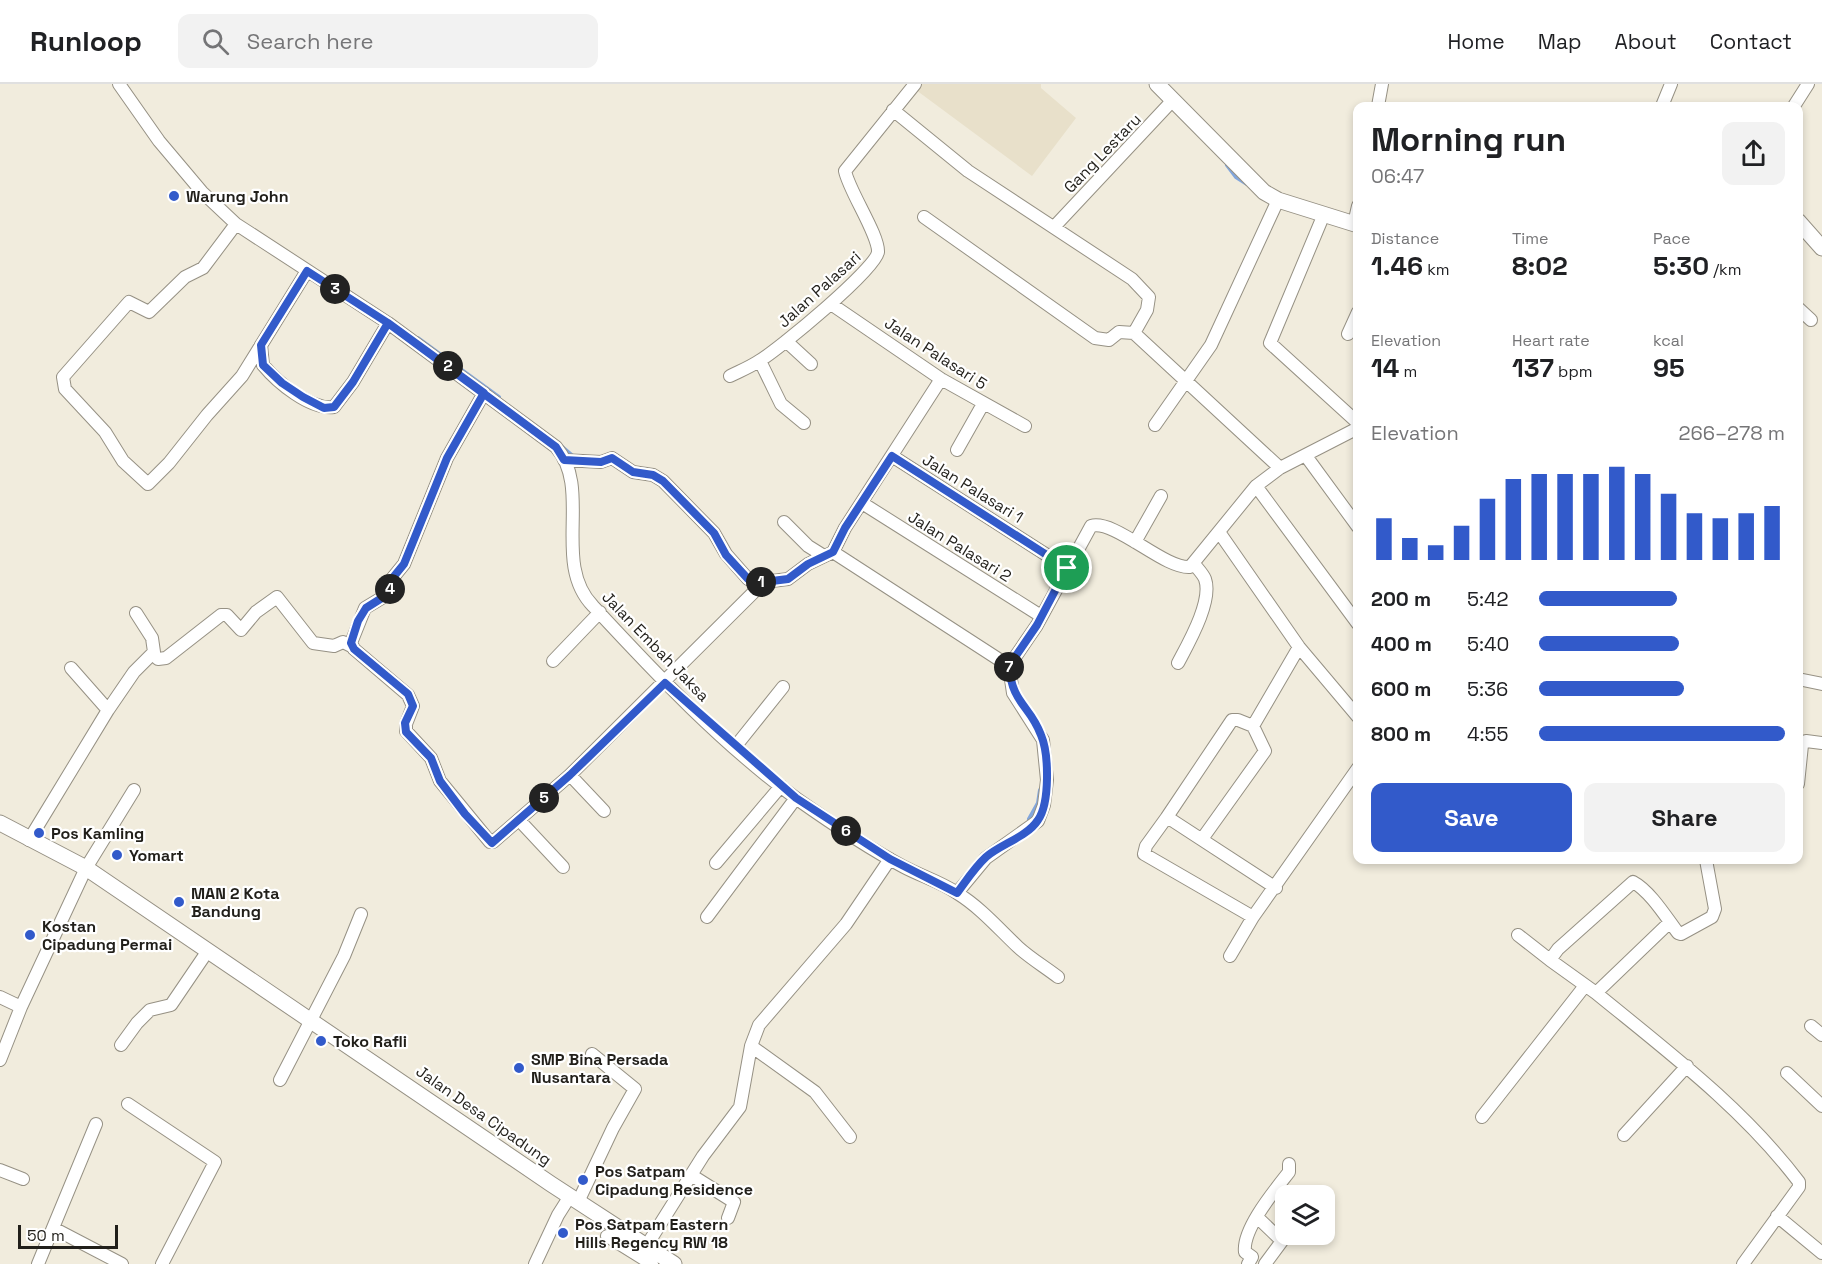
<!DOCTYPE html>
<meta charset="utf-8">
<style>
body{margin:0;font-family:"Space Grotesk",sans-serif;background:#f2f2f2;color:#202124;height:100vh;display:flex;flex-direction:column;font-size:22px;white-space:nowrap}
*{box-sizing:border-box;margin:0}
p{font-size:20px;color:#757577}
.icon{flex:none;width:33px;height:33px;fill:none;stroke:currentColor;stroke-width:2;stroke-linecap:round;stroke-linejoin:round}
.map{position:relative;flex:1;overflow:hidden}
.sheet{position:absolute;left:1353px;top:18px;width:450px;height:762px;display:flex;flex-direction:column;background:#fff;border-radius:12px;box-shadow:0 3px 9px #0003}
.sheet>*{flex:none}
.buttons{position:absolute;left:1275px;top:1101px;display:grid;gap:12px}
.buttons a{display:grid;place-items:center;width:60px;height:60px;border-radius:12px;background:#fff;box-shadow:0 3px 9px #0003;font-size:30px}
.scale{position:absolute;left:18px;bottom:15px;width:100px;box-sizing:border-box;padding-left:6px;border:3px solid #211f1a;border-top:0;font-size:16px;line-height:21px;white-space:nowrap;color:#211f1a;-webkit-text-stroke:4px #fff;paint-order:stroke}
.pin{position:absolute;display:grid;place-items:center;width:51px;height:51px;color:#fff;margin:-26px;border:3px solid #fff;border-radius:50%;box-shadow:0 2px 6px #0007}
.km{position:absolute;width:30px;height:30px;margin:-15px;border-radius:50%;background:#222;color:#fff;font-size:16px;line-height:30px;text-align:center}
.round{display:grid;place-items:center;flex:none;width:63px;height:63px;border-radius:12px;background:#f2f2f2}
.headline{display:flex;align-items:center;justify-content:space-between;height:102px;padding:0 18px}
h1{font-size:33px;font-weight:800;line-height:45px}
.figures{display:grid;grid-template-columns:repeat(3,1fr);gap:9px;height:102px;padding:6px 18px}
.figures div{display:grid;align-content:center}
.figures b{font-size:26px;font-weight:800}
.figures small{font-size:16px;font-weight:400}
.figures p{font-size:16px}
.chart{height:168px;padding:12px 18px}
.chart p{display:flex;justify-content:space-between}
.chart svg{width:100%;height:108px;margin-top:6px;stroke:#325aca;stroke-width:6}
.cta{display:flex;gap:12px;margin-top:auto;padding:12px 18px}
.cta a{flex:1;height:69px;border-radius:12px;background:#325aca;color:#fff;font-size:24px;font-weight:800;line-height:69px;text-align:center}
.cta a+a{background:#f2f2f2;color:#202124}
ul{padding:0 18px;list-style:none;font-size:20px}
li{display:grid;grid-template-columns:96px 72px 1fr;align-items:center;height:45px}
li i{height:15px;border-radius:8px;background:#325aca}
header{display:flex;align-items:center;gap:36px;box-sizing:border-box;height:84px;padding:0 30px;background:#fff;border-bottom:2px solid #e0e0e0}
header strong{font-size:28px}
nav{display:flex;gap:33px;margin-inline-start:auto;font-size:21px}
.search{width:420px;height:54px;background:#f2f2f2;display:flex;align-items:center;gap:15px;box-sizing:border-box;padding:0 21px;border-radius:12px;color:#757577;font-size:22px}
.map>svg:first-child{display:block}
.built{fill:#e8e0ca}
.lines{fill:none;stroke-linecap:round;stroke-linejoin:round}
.stream{stroke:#82a6dc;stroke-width:4}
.minor-casing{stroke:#969184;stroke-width:14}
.tertiary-casing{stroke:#969184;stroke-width:17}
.minor{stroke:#fff;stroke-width:12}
.tertiary{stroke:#fff;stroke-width:15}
.route-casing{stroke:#fff;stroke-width:12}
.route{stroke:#325aca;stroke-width:8}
.poi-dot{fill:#325aca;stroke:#fff;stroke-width:2}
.labels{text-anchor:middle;stroke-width:4.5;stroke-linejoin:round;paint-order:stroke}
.street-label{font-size:16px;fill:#211f1a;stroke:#fff}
.poi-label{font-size:16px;font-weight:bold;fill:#211f1a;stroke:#fff;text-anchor:start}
</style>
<header>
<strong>Runloop</strong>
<div class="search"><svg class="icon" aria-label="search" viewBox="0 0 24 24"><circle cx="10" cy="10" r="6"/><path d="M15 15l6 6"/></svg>Search here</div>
<nav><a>Home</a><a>Map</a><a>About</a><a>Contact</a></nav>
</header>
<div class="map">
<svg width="1822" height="1180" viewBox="0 0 1822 1180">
<rect width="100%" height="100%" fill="#f1ecdd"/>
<path class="built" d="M 921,0 L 1041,0 L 1041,4 L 1076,34 L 1032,92 L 916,6 Z"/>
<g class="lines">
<path class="stream" d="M 1227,81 L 1236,93 L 1247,100
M 418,254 L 499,313
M 561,362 L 574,373
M 1029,735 L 1038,719 L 1040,706"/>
<defs>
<path id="minor" d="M 119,0 L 159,57 L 202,108 L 236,140 L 388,239 L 556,363 C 593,405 551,479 593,522 C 656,590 722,660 797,715 C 831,739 868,764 904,783 C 921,792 941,798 957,809 C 981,824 998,844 1018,863 C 1030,874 1045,883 1058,893
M 1378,22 L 1382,0
M 1662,22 L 1671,0
M 1794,22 L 1808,0
M 893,26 L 968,87 L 1132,195 L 1149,213 L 1147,226 L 1134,249 L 1280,384
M 1324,130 L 1270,259 L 1358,339
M 924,133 L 1095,254 L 1109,256 L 1119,248 L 1134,249
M 236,140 L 203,184 L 185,193 L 149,228 L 129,218 L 63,293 L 65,305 L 105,348 L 123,377 L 148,400 L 169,379 L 207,331 L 242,292 L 307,187
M 1354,140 L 1358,122
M 1054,143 L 1173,16
M 831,220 L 941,295 L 1025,342
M 1798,224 L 1811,236
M 1348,250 L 1358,228
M 786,257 L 811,280
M 261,261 L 263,281 C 277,298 310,326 334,323 L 353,298 L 388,239
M 760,277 L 781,320 L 804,339
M 730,292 C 740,287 750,283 759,277 C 778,266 876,185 878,168 C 879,151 849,107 845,87 L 915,0
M 484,309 L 447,374 L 404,480 L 391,496 L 391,503 L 385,512 L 365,524 L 351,559 L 354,565 L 408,611 L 413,622 L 406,640 L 406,647 L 431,674 L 440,697 L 490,758 L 493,758 L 570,691 L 764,498
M 1155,341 L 1211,261 L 1278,116
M 957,366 L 983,320
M 892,372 L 1067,484
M 1306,372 L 1358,443
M 564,376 L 601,378 L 612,374 L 633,388 L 653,391 L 663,397 L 714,449 L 726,470 L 748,495 L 764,498 L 788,495 L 808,480 L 833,468 L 845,444 L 941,295
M 1256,402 L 1358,540
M 862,419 L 1041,532
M 784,438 L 808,462 L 824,472
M 1219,448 L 1299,563 L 1358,633
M 1135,458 L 1161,412
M 833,468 L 1009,582
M 153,570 L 158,575 L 166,574 L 221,531 L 227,531 L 241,546 L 256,528 L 277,513 L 313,559 L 334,562 L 343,558 L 351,562
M 553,577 L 600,528
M 1178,579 C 1188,560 1213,517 1205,495 C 1203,490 1198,485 1194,480
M 71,584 L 108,626
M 1798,595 L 1822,600
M 1253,642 L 1238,636 L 1232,636 L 1167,733 L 1276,804
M 735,663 L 783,603
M 570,691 L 604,727
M 1798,700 L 1802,661 L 1806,657 L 1822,659
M 1167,733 L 1146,762 L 1144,770 L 1253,833
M 519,736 L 563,783
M 1202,755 L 1265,667 L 1253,642 L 1299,563
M 29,756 L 108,626 L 134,588 L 154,568 L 152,554 L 136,529
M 716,779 L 781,702
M 957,809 L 986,774 L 1038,737 L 1044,721 L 1047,696 L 1043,656 L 1013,609 L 1009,582 L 1037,541 L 1091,442 C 1115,435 1164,485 1190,483 L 1256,402 L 1280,384 L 1358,344
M 707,833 L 796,714
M 1670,838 L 1596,909 L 1550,876 L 1558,865 L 1633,798 C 1650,807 1666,833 1678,849 L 1681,850 L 1712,833 L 1715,825 L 1706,776
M 1518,851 L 1550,876
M 1230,872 L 1253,833 L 1358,684
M 1596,909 C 1667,967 1743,1024 1799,1098 L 1799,1103 L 1743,1180
M 0,913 L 21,923
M 1811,942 L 1822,951
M 121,961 L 137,939 L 150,926 L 171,921 L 207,868
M 751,962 L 815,1008 L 850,1053
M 0,976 L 21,923 L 86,784 L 134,706
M 1787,989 L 1822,1022
M 280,996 L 344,872 L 361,830
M 128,1020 L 215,1078 L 162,1180
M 1482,1033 L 1584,903
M 1624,1051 L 1687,982
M 0,1086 L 23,1095
M 691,1091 L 734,1118 L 728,1134
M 578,1118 L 613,1044 L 635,1005 L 592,970
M 1777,1132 L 1822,1169
M 1257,1133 L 1282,1157 L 1286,1150
M 55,1145 L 122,1180
M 607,1152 L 652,1180
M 647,1161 L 703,1072 L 740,1023 L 751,962 L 759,941 L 846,840 L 890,775
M 38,1180 L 96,1040
M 535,1180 L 558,1131 L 570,1112
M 1248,1180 L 1252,1173 L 1245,1168 C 1242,1145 1275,1106 1289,1088 L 1289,1080
M 1265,1180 L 1282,1157"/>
<path id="tertiary" d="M 1157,0 L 1264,108 L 1278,116 L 1358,141
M 1798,137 L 1822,164
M 0,739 L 86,784 L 551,1100 L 674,1180"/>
</defs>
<use href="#minor" class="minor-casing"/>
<use href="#tertiary" class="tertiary-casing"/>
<use href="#minor" class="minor"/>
<use href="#tertiary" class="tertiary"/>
</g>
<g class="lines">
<defs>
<path id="route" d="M 1067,484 L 892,372 L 845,444 L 833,468 L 808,480 L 788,495 L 764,498 L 748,495 L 726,471 L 714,449 L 663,397 L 653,391 L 633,388 L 612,374 L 601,378 L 564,376 L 556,363 L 388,239 L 353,298 L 334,323 L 324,324 L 303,313 L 282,299 L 263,281 L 261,261 L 307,187 L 388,239 L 484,309 L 447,374 L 404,480 L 391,496 L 391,503 L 385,512 L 366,524 L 358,537 L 351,559 L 354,565 L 408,610 L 413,622 L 405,639 L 406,648 L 431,674 L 440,697 L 465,730 L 492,759 L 570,691 L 665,599 L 796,714 L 890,775 L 957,809 C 966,797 975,783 986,773 C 1001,760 1027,753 1038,736 C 1050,719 1049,670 1041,651 C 1030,621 1012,620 1009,582 L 1037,541 L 1067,484"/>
</defs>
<use href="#route" class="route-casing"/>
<use href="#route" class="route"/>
</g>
<g class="poi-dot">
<circle cx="174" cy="112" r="6"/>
<circle cx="39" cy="749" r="6"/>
<circle cx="117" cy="771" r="6"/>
<circle cx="179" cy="818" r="6"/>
<circle cx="30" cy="851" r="6"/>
<circle cx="321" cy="957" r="6"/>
<circle cx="519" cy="984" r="6"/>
<circle cx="583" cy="1096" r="6"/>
<circle cx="563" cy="1149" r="6"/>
</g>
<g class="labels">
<g class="street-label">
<text transform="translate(1102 69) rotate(-46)" y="6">Gang Lestaru</text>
<text transform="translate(819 205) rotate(-42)" y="6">Jalan Palasari</text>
<text transform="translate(936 269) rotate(33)" y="6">Jalan Palasari 5</text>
<text transform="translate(973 404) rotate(32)" y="6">Jalan Palasari 1</text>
<text transform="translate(960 462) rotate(32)" y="6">Jalan Palasari 2</text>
<text transform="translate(656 562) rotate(46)" y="6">Jalan Embah Jaksa</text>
<text transform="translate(484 1031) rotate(35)" y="6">Jalan Desa Cipadung</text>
</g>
<g class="poi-label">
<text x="186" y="118">Warung John</text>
<text x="51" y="755">Pos Kamling</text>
<text x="129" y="777">Yomart</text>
<text x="191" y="815">MAN 2 Kota<tspan x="191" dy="18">Bandung</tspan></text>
<text x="42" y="848">Kostan<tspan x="42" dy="18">Cipadung Permai</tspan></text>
<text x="333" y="963">Toko Rafli</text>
<text x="531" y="981">SMP Bina Persada<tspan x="531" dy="18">Nusantara</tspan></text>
<text x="595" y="1093">Pos Satpam<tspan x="595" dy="18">Cipadung Residence</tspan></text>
<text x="575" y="1146">Pos Satpam Eastern<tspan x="575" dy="18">Hills Regency RW 18</tspan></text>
</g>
</g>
</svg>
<div class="buttons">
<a><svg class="icon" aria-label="layers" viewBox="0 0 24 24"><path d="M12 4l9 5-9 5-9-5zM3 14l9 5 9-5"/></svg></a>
</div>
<div class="scale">50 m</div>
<div class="pin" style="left:1067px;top:484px;background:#1e9e55"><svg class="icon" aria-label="arrive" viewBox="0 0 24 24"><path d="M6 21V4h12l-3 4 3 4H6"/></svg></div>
<b class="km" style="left:761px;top:498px">1</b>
<b class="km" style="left:448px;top:282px">2</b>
<b class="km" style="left:335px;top:205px">3</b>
<b class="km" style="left:390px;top:505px">4</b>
<b class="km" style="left:544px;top:714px">5</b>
<b class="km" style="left:846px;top:747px">6</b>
<b class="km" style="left:1009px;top:583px">7</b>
<section class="sheet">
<div class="headline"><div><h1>Morning run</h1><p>06:47</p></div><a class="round"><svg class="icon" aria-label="share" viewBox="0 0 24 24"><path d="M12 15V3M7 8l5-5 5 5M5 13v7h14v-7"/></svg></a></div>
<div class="figures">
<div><p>Distance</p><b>1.46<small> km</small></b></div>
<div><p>Time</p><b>8:02</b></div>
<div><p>Pace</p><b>5:30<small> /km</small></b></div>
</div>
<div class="figures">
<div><p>Elevation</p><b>14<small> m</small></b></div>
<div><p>Heart rate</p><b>137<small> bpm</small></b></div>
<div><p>kcal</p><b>95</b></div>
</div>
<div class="chart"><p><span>Elevation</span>266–278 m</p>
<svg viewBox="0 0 160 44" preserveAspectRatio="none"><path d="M5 44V27M15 44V35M25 44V38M35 44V30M45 44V19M55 44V11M65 44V9M75 44V9M85 44V9M95 44V6M105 44V9M115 44V17M125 44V25M135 44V27M145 44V25M155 44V22"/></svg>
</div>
<ul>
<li><b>200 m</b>5:42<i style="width:56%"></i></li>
<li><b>400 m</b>5:40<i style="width:57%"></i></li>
<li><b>600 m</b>5:36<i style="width:59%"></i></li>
<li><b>800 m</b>4:55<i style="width:100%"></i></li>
</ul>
<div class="cta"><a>Save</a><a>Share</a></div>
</section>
</div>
